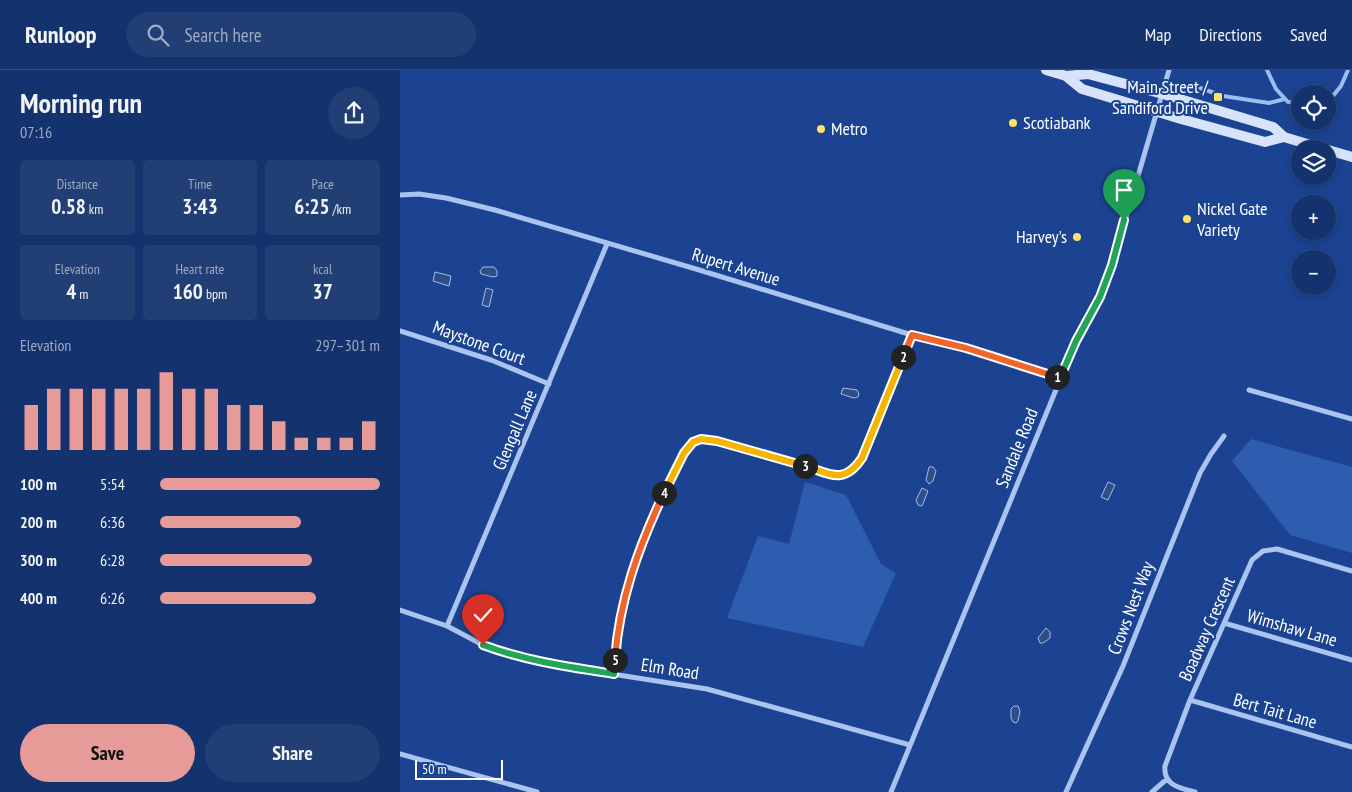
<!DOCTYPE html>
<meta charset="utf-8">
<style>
body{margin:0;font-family:"PT Sans Narrow",sans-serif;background:#213e75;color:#f1f3f6;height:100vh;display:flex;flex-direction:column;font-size:19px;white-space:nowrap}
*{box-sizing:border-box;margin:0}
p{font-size:16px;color:#9daac2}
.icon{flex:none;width:28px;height:28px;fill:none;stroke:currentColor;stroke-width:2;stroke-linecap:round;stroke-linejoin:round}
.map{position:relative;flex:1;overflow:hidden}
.panel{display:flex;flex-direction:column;background:#14326d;width:400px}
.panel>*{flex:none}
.fabs{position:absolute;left:891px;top:15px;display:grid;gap:10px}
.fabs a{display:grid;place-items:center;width:45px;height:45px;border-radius:50%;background:#14326d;box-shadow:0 2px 8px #0003,0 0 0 1px #334d80;font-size:25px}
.scale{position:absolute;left:15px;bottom:12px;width:88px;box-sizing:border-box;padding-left:5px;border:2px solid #fff;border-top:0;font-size:14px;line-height:18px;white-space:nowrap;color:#fff;-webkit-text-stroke:4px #1b4391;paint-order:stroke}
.pin{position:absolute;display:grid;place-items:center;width:42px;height:42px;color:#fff;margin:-51px -21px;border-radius:50% 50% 50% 0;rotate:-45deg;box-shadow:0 0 5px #0007}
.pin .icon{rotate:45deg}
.km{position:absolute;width:25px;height:25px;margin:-12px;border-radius:50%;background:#222;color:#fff;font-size:14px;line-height:25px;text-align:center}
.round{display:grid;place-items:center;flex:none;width:52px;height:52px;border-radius:26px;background:#213e75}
.overview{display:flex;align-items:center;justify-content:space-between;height:85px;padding:0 20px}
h1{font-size:28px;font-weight:700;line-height:38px}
.metrics{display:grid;grid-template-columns:repeat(3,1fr);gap:8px;height:85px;padding:5px 20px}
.metrics div{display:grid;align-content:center;border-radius:5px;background:#213e75;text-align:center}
.metrics b{font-size:21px;font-weight:700}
.metrics small{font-size:14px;font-weight:400}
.metrics p{font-size:14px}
.chart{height:140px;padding:10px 20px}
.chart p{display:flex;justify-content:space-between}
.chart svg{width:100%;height:90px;margin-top:5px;stroke:#e69b98;stroke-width:6}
.cta{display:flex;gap:10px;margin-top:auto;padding:10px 20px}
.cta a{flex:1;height:58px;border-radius:30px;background:#e69b98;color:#111;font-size:20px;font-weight:700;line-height:58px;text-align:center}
.cta a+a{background:#213e75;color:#f1f3f6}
ul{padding:0 20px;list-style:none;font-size:16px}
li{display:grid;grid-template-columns:80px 60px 1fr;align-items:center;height:38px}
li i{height:12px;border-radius:6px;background:#e69b98}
header{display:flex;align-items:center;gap:30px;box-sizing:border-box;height:70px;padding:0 25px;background:#14326d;border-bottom:1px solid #334d80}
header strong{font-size:24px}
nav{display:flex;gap:28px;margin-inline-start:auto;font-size:18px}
.search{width:350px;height:45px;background:#213e75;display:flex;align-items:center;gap:12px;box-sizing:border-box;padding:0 18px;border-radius:28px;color:#9daac2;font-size:19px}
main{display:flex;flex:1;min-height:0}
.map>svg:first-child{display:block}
.green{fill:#2e5caf}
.water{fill:#304d86;stroke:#9dbcf1}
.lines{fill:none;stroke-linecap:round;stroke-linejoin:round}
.stream{stroke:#9dbcf1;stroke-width:4}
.minor{stroke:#aac3ef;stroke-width:5}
.secondary{stroke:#d7e3fa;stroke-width:10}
.split-1-casing{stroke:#fff;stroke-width:10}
.split-2-casing{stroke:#fff;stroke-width:10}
.split-3-casing{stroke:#fff;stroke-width:10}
.split-4-casing{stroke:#fff;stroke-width:10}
.split-5-casing{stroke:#fff;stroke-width:10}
.split-6-casing{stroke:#fff;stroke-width:10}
.split-1{stroke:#22a559;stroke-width:6}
.split-2{stroke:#f0652b;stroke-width:6}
.split-3{stroke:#f5b400;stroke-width:6}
.split-4{stroke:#f5b400;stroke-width:6}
.split-5{stroke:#f0652b;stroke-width:6}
.split-6{stroke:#22a559;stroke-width:6}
.poi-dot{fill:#ffe167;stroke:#1b4391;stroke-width:2}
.labels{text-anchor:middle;stroke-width:4;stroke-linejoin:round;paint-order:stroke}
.poi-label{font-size:18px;fill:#fff;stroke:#1b4391;text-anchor:start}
.street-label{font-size:18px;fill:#fff;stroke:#1b4391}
</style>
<header>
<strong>Runloop</strong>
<div class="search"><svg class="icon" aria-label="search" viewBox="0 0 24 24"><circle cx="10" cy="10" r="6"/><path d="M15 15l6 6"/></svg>Search here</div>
<nav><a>Map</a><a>Directions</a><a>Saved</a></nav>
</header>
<main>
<section class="panel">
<div class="overview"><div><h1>Morning run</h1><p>07:16</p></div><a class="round"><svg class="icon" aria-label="share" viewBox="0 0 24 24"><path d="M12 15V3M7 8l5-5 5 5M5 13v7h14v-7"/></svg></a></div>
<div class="metrics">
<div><p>Distance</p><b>0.58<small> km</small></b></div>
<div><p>Time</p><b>3:43</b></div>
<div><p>Pace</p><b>6:25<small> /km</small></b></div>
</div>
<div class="metrics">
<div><p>Elevation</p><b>4<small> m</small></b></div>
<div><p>Heart rate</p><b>160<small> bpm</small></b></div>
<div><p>kcal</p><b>37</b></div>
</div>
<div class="chart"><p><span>Elevation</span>297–301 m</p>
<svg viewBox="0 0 160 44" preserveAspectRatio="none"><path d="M5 44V22M15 44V14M25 44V14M35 44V14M45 44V14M55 44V14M65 44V6M75 44V14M85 44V14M95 44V22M105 44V22M115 44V30M125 44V38M135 44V38M145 44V38M155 44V30"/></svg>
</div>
<ul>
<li><b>100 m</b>5:54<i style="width:100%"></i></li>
<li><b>200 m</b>6:36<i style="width:64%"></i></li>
<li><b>300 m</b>6:28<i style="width:69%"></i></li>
<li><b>400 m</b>6:26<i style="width:71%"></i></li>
</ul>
<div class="cta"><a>Save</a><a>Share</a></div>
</section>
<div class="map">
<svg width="952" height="722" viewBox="0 0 952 722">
<rect width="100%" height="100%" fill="#1b4391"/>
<path class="green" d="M 851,369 L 952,397 L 952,483 L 890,465 L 832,391 Z
M 405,412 L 446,425 L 481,494 L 496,503 L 463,577 L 327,548 L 358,466 L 389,474 Z"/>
<path class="water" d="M 83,197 L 94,197 L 97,201 L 97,206 L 93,207 L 81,204 L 80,201 Z
M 35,202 L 51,206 L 49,216 L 33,211 Z
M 86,218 L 93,220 L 89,237 L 82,235 Z
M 443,318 L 457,320 L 459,324 L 458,327 L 454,328 L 441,324 Z
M 529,397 L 533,397 L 536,401 L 533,411 L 529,414 L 526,410 Z
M 708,412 L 715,415 L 708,430 L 701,427 Z
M 522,418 L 528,421 L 522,436 L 518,435 L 516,430 Z
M 646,558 L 650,562 L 650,568 L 643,573 L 640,573 L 638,568 Z
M 614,636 L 618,636 L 620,641 L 618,651 L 616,653 L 613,652 L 611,648 L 611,639 Z"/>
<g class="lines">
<path class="stream" d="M 867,0 L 876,19 L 888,32 L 900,33
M 800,18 L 823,26 L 869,33 L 885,29
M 928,32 L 941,16 L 948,0"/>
<path class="minor" d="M 0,125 L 19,124 L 46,128 L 95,140 L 296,199 L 512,265 L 566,278 L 660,308
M 0,261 L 91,290 L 149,314
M 849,320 L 952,349
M 0,540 L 47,556 L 83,575 L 120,587 L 149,594 L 307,619 L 510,675
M 824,553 L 952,590
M 47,556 L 207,174
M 214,604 C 216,575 220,537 229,509 C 243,466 264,424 284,383 L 293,372 L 301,369 L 317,371 L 394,392 L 435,405 L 444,405 L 454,399 L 462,388 L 512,265
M 790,630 L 952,677
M 0,684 L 137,722
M 491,722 L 676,271 L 700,227 L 712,195 L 769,0
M 666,722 L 723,596 L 800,403 L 811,384 L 824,366
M 752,722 L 767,709
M 795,722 C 781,718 763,716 765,696 L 790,630 L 852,490 L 863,481 L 877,479 L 952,501"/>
<path class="secondary" d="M 646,0 L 666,6 L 688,4 L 763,24 L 873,57 L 884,67
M 666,6 L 682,19 L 781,49 L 865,72 L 884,67 L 924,79
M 928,80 L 952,87"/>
</g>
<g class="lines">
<defs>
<path id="split-1" d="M 657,307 L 660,308 L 676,271 L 700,227 L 712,195 L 724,150"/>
<path id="split-2" d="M 503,287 L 512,265 L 566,278 L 657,307"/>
<path id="split-3" d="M 405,396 C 431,404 444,415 462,388 L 503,287"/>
<path id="split-4" d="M 264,423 L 284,383 L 293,372 L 301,369 L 317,371 L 405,396"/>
<path id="split-5" d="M 215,590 C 219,530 239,476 264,423"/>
<path id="split-6" d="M 83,575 C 126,591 169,597 214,604 L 215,590"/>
</defs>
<use href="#split-1" class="split-1-casing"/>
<use href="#split-2" class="split-2-casing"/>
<use href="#split-3" class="split-3-casing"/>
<use href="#split-4" class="split-4-casing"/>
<use href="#split-5" class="split-5-casing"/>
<use href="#split-6" class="split-6-casing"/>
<use href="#split-1" class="split-1"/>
<use href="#split-2" class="split-2"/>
<use href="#split-3" class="split-3"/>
<use href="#split-4" class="split-4"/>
<use href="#split-5" class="split-5"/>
<use href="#split-6" class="split-6"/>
</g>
<g class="poi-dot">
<rect x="813" y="22" width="10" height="10" rx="2.5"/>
<circle cx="613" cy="53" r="5"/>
<circle cx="421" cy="59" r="5"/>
<circle cx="787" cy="149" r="5"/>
<circle cx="677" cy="167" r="5"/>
</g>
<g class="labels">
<g class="poi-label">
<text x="808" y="23" text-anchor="end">Main Street /<tspan x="808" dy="21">Sandiford Drive</tspan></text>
<text x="623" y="59">Scotiabank</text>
<text x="431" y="65">Metro</text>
<text x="797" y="145">Nickel Gate<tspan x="797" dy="21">Variety</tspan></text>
<text x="667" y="173" text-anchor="end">Harvey's</text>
</g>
<g class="street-label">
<text transform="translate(336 197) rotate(17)" y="6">Rupert Avenue</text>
<text transform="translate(79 273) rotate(20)" y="6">Maystone Court</text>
<text transform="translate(115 360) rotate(-67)" y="6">Glengall Lane</text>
<text transform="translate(617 378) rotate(-68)" y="6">Sandale Road</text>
<text transform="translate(731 538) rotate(-69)" y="6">Crows Nest Way</text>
<text transform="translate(892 558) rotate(16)" y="6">Wimshaw Lane</text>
<text transform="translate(807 559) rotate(-66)" y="6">Boadway Crescent</text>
<text transform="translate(270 599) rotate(9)" y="6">Elm Road</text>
<text transform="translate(875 641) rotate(16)" y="6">Bert Tait Lane</text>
</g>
</g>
</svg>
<div class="fabs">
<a><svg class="icon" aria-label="locate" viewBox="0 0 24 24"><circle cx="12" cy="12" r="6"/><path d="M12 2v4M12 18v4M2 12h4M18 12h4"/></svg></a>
<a><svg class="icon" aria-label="layers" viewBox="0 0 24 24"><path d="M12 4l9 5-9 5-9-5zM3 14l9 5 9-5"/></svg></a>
<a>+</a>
<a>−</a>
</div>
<div class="scale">50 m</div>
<div class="pin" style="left:724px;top:150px;background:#1e9e55"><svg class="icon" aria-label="arrive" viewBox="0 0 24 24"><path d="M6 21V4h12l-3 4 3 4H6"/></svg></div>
<div class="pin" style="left:83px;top:575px;background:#d93025"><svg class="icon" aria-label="check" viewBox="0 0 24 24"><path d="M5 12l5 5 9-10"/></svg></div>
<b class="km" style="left:657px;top:307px">1</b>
<b class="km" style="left:503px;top:287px">2</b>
<b class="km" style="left:405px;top:396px">3</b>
<b class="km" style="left:264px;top:423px">4</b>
<b class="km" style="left:215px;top:590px">5</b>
</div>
</main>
